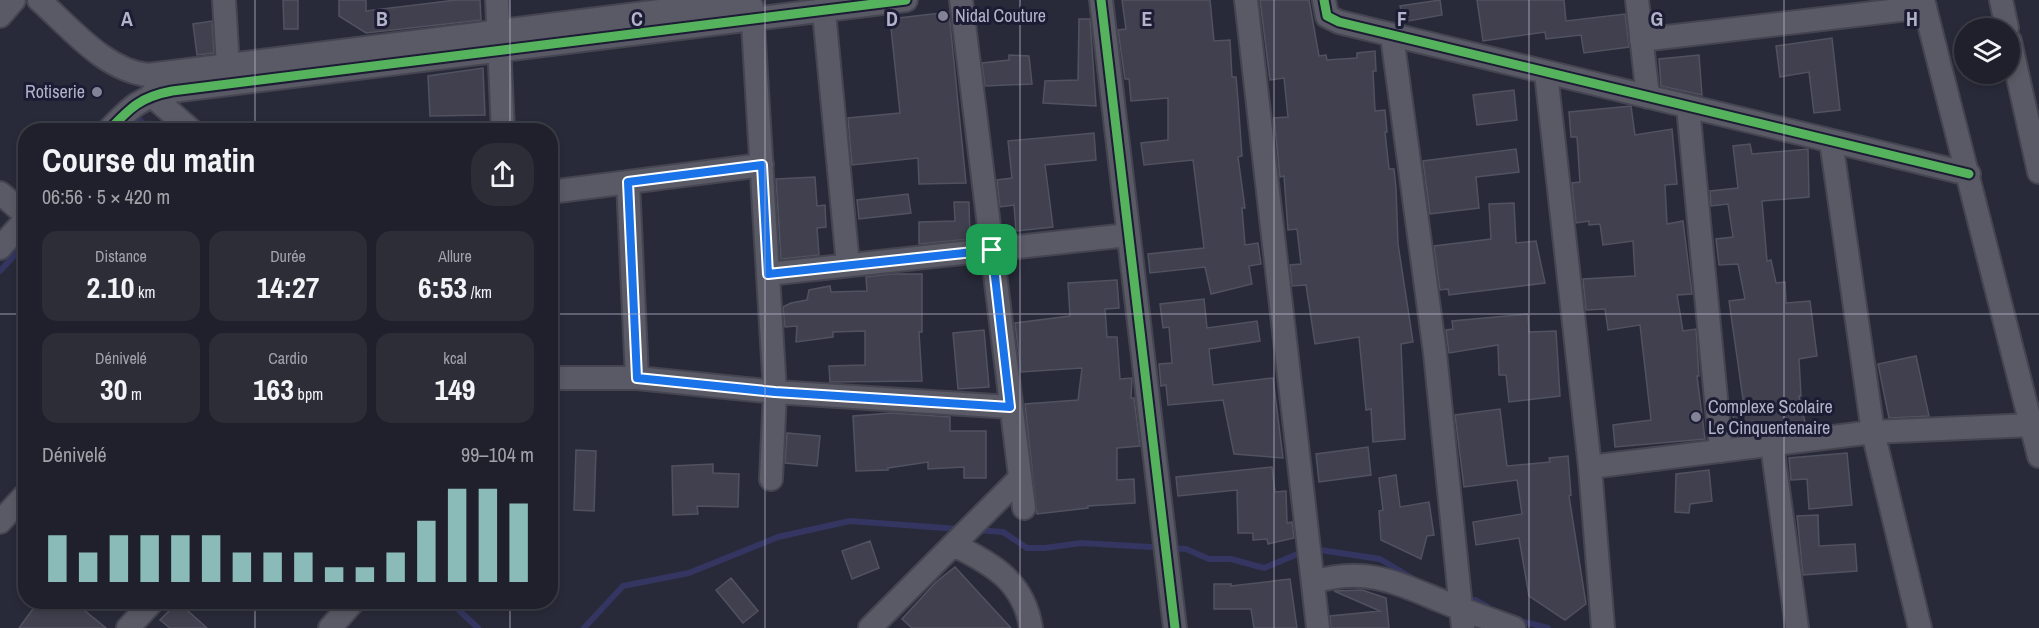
<!DOCTYPE html>
<html lang="fr">
<meta charset="utf-8">
<style>
body{margin:0;font-family:"Archivo Narrow",sans-serif;background:#2c2d37;color:#f1f3f6;height:100vh;display:flex;flex-direction:column;font-size:22px;white-space:nowrap}
*{box-sizing:border-box;margin:0}
p{font-size:20px;color:#a1a3a9}
.icon{flex:none;width:33px;height:33px;fill:none;stroke:currentColor;stroke-width:2;stroke-linecap:round;stroke-linejoin:round}
.map{position:relative;flex:1;overflow:hidden}
.sheet{position:absolute;left:18px;top:123px;width:540px;height:486px;display:flex;flex-direction:column;background:#1f202b;border-radius:24px;box-shadow:0 3px 9px #0003,0 0 0 2px #3c3e47}
.sheet>*{flex:none}
.fabs{position:absolute;left:1954px;top:18px;display:grid;gap:12px}
.fabs a{display:grid;place-items:center;width:66px;height:66px;border-radius:50%;background:#1f202b;box-shadow:0 3px 9px #0003,0 0 0 2px #3c3e47;font-size:30px}
.pin{position:absolute;display:grid;place-items:center;width:51px;height:51px;color:#fff;margin:-26px;border-radius:12px;box-shadow:0 3px 9px #0006}
.round{display:grid;place-items:center;flex:none;width:63px;height:63px;border-radius:24px;background:#2c2d37}
.summary{display:flex;align-items:center;justify-content:space-between;height:102px;padding:0 24px}
h1{font-size:33px;font-weight:700;line-height:45px}
.figures{display:grid;grid-template-columns:repeat(3,1fr);gap:9px;height:102px;padding:6px 24px}
.figures div{display:grid;align-content:center;border-radius:15px;background:#2c2d37;text-align:center}
.figures b{font-size:30px;font-weight:700}
.figures small{font-size:16px;font-weight:400}
.figures p{font-size:16px}
.chart{height:168px;padding:12px 24px}
.chart p{display:flex;justify-content:space-between}
.chart svg{width:100%;height:108px;margin-top:6px;stroke:#8bbbb9;stroke-width:6}
.map>svg:first-child{display:block}
.lines{fill:none;stroke-linecap:round;stroke-linejoin:round}
.stream{stroke:#343560;stroke-width:6}
.building{fill:#40404e;stroke:#515260;stroke-width:1.5}
.minor-casing{stroke:#444550;stroke-width:26}
.minor{stroke:#5a5a66;stroke-width:22}
.cycleway-casing{stroke:#1c1d34;stroke-width:13}
.cycleway{stroke:#56b35d;stroke-width:9}
.route-casing{stroke:#fff;stroke-width:12}
.route{stroke:#1a73e8;stroke-width:8}
.grid{fill:none;stroke:#b3b3ca;stroke-width:1.5;stroke-opacity:0.55}
.poi-dot{fill:#838397;stroke:#1c1d34;stroke-width:2}
.labels{text-anchor:middle;stroke-width:6;stroke-linejoin:round;paint-order:stroke}
.poi-label{font-size:18px;fill:#b3b3ca;stroke:#1c1d34;text-anchor:start}
.grid-label{font-size:20px;text-anchor:middle;font-weight:bold;fill:#b3b3ca;stroke:#1c1d34;stroke-width:6;stroke-linejoin:round;paint-order:stroke}
</style>
<div class="map">
<svg width="2039" height="628" viewBox="0 0 2039 628">
<rect width="100%" height="100%" fill="#292a39"/>
<g class="lines">
<path class="stream" d="M 127,130 L 138,118 L 150,130
M 0,271 L 26,243
M 976,530 L 1003,532 L 1027,548 L 1045,548 L 1081,543 L 1186,549 L 1209,559 L 1231,559 L 1264,568 L 1305,551
M 1314,549 L 1380,559 L 1412,578
M 1475,600 L 1488,607
M 450,602 L 478,628
M 1517,620 L 1548,628
M 584,628 L 623,586 L 689,573 L 778,537 L 850,521 L 959,529"/>
</g>
<path class="building" d="M 283,0 L 298,0 L 298,29 L 284,29 Z
M 339,0 L 366,0 L 366,11 L 456,0 L 480,0 L 481,20 L 366,33 L 339,16 Z
M 1122,0 L 1210,0 L 1214,41 L 1230,40 L 1232,77 L 1236,77 L 1238,100 L 1242,156 L 1238,157 L 1245,208 L 1242,208 L 1245,245 L 1258,243 L 1261,264 L 1249,266 L 1252,284 L 1211,294 L 1205,267 L 1150,273 L 1148,254 L 1204,248 L 1193,160 L 1144,165 L 1141,143 L 1168,140 L 1168,98 L 1131,101 L 1129,79 L 1125,79 L 1118,30 L 1126,29 Z
M 1260,0 L 1309,0 L 1319,56 L 1326,55 L 1327,60 L 1357,58 L 1357,53 L 1375,51 L 1376,71 L 1373,71 L 1375,111 L 1385,110 L 1387,132 L 1385,132 L 1389,169 L 1394,169 L 1396,188 L 1398,244 L 1413,342 L 1401,344 L 1405,439 L 1373,442 L 1371,409 L 1366,410 L 1359,337 L 1315,344 L 1306,285 L 1292,286 L 1290,265 L 1301,264 L 1297,229 L 1288,230 L 1284,176 L 1280,177 L 1274,118 L 1288,117 L 1284,78 L 1270,80 Z
M 1440,0 L 1442,15 L 1403,22 L 1400,6 Z
M 1477,0 L 1564,0 L 1566,21 L 1625,14 L 1629,47 L 1584,53 L 1581,35 L 1546,39 L 1545,32 L 1483,41 Z
M 949,12 L 966,183 L 919,184 L 918,158 L 852,165 L 848,118 L 900,113 L 890,19 Z
M 1079,19 L 1090,19 L 1096,106 L 1043,103 L 1045,81 L 1078,80 Z
M 212,21 L 214,53 L 197,55 L 193,24 Z
M 1832,38 L 1840,110 L 1814,113 L 1809,72 L 1780,77 L 1776,46 Z
M 1009,55 L 1029,56 L 1032,84 L 985,86 L 982,63 L 1009,60 Z
M 1699,55 L 1702,95 L 1661,86 L 1659,59 Z
M 483,68 L 485,115 L 430,116 L 428,76 Z
M 1514,90 L 1517,120 L 1477,125 L 1473,95 Z
M 1631,106 L 1635,135 L 1672,129 L 1677,184 L 1665,185 L 1667,224 L 1683,221 L 1692,294 L 1677,295 L 1683,331 L 1696,329 L 1699,376 L 1697,376 L 1705,439 L 1615,447 L 1613,425 L 1651,420 L 1640,325 L 1608,330 L 1605,309 L 1586,310 L 1583,279 L 1635,276 L 1633,241 L 1603,245 L 1600,224 L 1589,225 L 1589,221 L 1576,223 L 1572,183 L 1580,182 L 1577,137 L 1571,137 L 1569,112 Z
M 1094,133 L 1096,160 L 1045,165 L 1053,227 L 1016,231 L 1014,205 L 1000,207 L 997,180 L 1012,178 L 1008,141 Z
M 1750,144 L 1752,154 L 1808,149 L 1809,197 L 1762,201 L 1767,261 L 1771,260 L 1776,283 L 1785,282 L 1786,303 L 1810,301 L 1817,356 L 1799,359 L 1801,396 L 1799,396 L 1806,427 L 1736,435 L 1733,414 L 1745,413 L 1729,301 L 1745,299 L 1738,264 L 1719,265 L 1716,239 L 1733,237 L 1728,204 L 1711,206 L 1710,191 L 1738,188 L 1733,146 Z
M 1516,149 L 1519,172 L 1476,177 L 1479,208 L 1430,214 L 1423,161 Z
M 815,177 L 817,206 L 825,205 L 826,227 L 817,228 L 819,255 L 781,259 L 776,179 Z
M 908,194 L 911,213 L 859,219 L 857,200 Z
M 954,202 L 969,202 L 970,239 L 919,244 L 919,222 L 955,221 Z
M 1514,203 L 1516,243 L 1536,241 L 1545,283 L 1449,295 L 1448,289 L 1440,290 L 1434,246 L 1491,239 L 1489,204 Z
M 892,274 L 922,274 L 922,332 L 919,332 L 922,381 L 830,382 L 829,366 L 865,365 L 865,331 L 833,332 L 833,337 L 796,342 L 797,326 L 785,327 L 783,307 L 791,303 L 807,300 L 809,290 L 830,286 L 831,292 L 867,291 L 866,277 Z
M 1117,280 L 1119,308 L 1105,309 L 1107,337 L 1117,337 L 1120,379 L 1132,378 L 1131,398 L 1134,398 L 1140,446 L 1117,448 L 1117,480 L 1134,479 L 1135,503 L 1088,506 L 1088,508 L 1037,514 L 1025,404 L 1078,400 L 1082,368 L 1021,372 L 1015,323 L 1070,316 L 1068,283 Z
M 1204,299 L 1207,328 L 1257,321 L 1260,341 L 1209,349 L 1213,385 L 1273,378 L 1283,458 L 1234,454 L 1223,400 L 1168,405 L 1166,385 L 1161,386 L 1159,364 L 1172,363 L 1169,327 L 1163,328 L 1160,304 Z
M 1528,314 L 1529,332 L 1556,331 L 1560,396 L 1509,402 L 1506,375 L 1499,375 L 1498,345 L 1449,353 L 1446,330 L 1453,329 L 1452,321 Z
M 984,330 L 989,387 L 958,389 L 953,333 Z
M 1916,356 L 1929,416 L 1889,418 L 1878,364 Z
M 1500,409 L 1507,466 L 1550,462 L 1549,458 L 1568,456 L 1571,495 L 1569,496 L 1586,604 L 1565,620 L 1529,596 L 1519,538 L 1476,545 L 1473,522 L 1522,514 L 1517,480 L 1464,487 L 1455,415 Z
M 891,413 L 950,417 L 950,431 L 986,431 L 986,478 L 964,478 L 964,467 L 928,469 L 928,462 L 888,468 L 888,470 L 856,471 L 853,416 Z
M 787,433 L 820,436 L 817,466 L 785,463 Z
M 1368,447 L 1371,475 L 1319,482 L 1316,454 Z
M 576,450 L 596,451 L 594,511 L 574,510 Z
M 1847,453 L 1852,505 L 1809,509 L 1807,479 L 1791,480 L 1789,458 Z
M 713,464 L 713,473 L 739,474 L 738,507 L 697,506 L 698,514 L 673,515 L 672,466 Z
M 1272,467 L 1275,492 L 1286,491 L 1287,523 L 1292,522 L 1294,538 L 1268,544 L 1267,539 L 1253,540 L 1253,533 L 1238,533 L 1237,490 L 1178,496 L 1176,477 Z
M 1709,470 L 1712,501 L 1690,504 L 1689,513 L 1675,512 L 1676,474 Z
M 1396,475 L 1400,507 L 1429,502 L 1434,535 L 1427,536 L 1421,559 L 1381,540 L 1379,511 L 1383,510 L 1379,478 Z
M 1818,515 L 1819,546 L 1855,544 L 1857,571 L 1803,575 L 1797,516 Z
M 870,541 L 879,568 L 852,579 L 842,551 Z
M 955,567 L 1011,628 L 912,628 L 902,619 L 936,582 Z
M 731,578 L 758,611 L 743,623 L 716,590 Z
M 1290,579 L 1297,628 L 1254,628 L 1251,609 L 1214,609 L 1214,584 L 1231,584 L 1231,586 Z
M 1362,590 L 1386,598 L 1389,628 L 1331,628 L 1330,616 L 1380,611 L 1334,591 Z
M 38,602 L 74,602 L 106,628 L 19,628 Z
M 178,602 L 207,628 L 170,628 L 160,620 Z"/>
<g class="lines">
<defs>
<path id="minor" d="M 39,0 C 71,28 104,70 148,75 L 748,0
M 224,0 L 228,66
M 497,0 L 503,130
M 961,0 L 1024,508
M 1101,0 L 1175,628
M 1246,0 L 1318,628
M 1324,0 L 1327,16 L 1339,22 L 1969,174
M 1637,0 L 1648,97
M 1923,0 L 2039,456
M 2001,0 L 2007,28
M 752,7 L 775,392 L 771,479
M 824,12 L 848,265
M 0,16 L 14,0
M 1392,36 L 1435,353 L 1463,628
M 1641,40 L 1925,7
M 2010,41 L 2039,172
M 1546,73 L 1590,467 L 1603,628
M 151,95 L 191,130
M 1688,107 L 1721,451
M 109,130 C 130,108 140,97 172,91 L 906,0
M 1831,141 L 1873,432 L 1920,628
M 628,182 L 637,378
M 550,192 L 762,165
M 0,193 L 26,215
M 0,248 L 26,219
M 768,274 L 1128,235
M 550,378 L 637,378 L 775,392 L 1010,407
M 1772,445 L 1797,628
M 1590,467 L 1873,432 L 2031,425
M 0,522 L 26,494
M 954,545 C 993,564 1024,582 1031,628
M 1313,582 C 1364,567 1393,581 1439,600 C 1463,610 1489,619 1514,628
M 128,628 L 152,602
M 330,628 L 353,602
M 870,628 L 1019,479"/>
</defs>
<use href="#minor" class="minor-casing"/>
<use href="#minor" class="minor"/>
<defs>
<path id="cycleway" d="M 1101,0 L 1175,628
M 1324,0 L 1327,16 L 1339,22 L 1969,174
M 109,130 C 130,108 140,97 172,91 L 906,0"/>
</defs>
<use href="#cycleway" class="cycleway-casing"/>
<use href="#cycleway" class="cycleway"/>
</g>
<g class="lines">
<defs>
<path id="route" d="M 762,165 L 768,274 L 992,250 L 1010,407 L 775,392 L 637,378 L 628,182 Z"/>
</defs>
<use href="#route" class="route-casing"/>
<use href="#route" class="route"/>
</g>
<path class="grid" d="M 255,0 L 255,130M 510,0 L 510,130M 765,0 L 765,628M 1020,0 L 1020,628M 1274,0 L 1274,628M 1529,0 L 1529,628M 1784,0 L 1784,628M 0,314 L 26,314M 550,314 L 2039,314M 255,602 L 255,628M 510,602 L 510,628"/>
<g class="poi-dot">
<circle cx="943" cy="16" r="6"/>
<circle cx="97" cy="92" r="6"/>
<circle cx="1696" cy="417" r="6"/>
</g>
<g class="labels">
<g class="poi-label">
<text x="955" y="22">Nidal Couture</text>
<text x="85" y="98" text-anchor="end">Rotiserie</text>
<text x="1708" y="413">Complexe Scolaire<tspan x="1708" dy="21">Le Cinquentenaire</tspan></text>
</g>
</g>
<g class="grid-label">
<text x="127" y="26">A</text>
<text x="382" y="26">B</text>
<text x="637" y="26">C</text>
<text x="892" y="26">D</text>
<text x="1147" y="26">E</text>
<text x="1402" y="26">F</text>
<text x="1657" y="26">G</text>
<text x="1912" y="26">H</text>
</g>
</svg>
<div class="fabs">
<a><svg class="icon" aria-label="layers" viewBox="0 0 24 24"><path d="M12 4l9 5-9 5-9-5zM3 14l9 5 9-5"/></svg></a>
</div>
<div class="pin" style="left:992px;top:250px;background:#1e9e55"><svg class="icon" aria-label="arrive" viewBox="0 0 24 24"><path d="M6 21V4h12l-3 4 3 4H6"/></svg></div>
<section class="sheet">
<div class="summary"><div><h1>Course du matin</h1><p>06:56 · 5 × 420 m</p></div><a class="round"><svg class="icon" aria-label="share" viewBox="0 0 24 24"><path d="M12 15V3M7 8l5-5 5 5M5 13v7h14v-7"/></svg></a></div>
<div class="figures">
<div><p>Distance</p><b>2.10<small> km</small></b></div>
<div><p>Durée</p><b>14:27</b></div>
<div><p>Allure</p><b>6:53<small> /km</small></b></div>
</div>
<div class="figures">
<div><p>Dénivelé</p><b>30<small> m</small></b></div>
<div><p>Cardio</p><b>163<small> bpm</small></b></div>
<div><p>kcal</p><b>149</b></div>
</div>
<div class="chart"><p><span>Dénivelé</span>99–104 m</p>
<svg viewBox="0 0 160 44" preserveAspectRatio="none"><path d="M5 44V25M15 44V32M25 44V25M35 44V25M45 44V25M55 44V25M65 44V32M75 44V32M85 44V32M95 44V38M105 44V38M115 44V32M125 44V19M135 44V6M145 44V6M155 44V12"/></svg>
</div>
</section>
</div>
